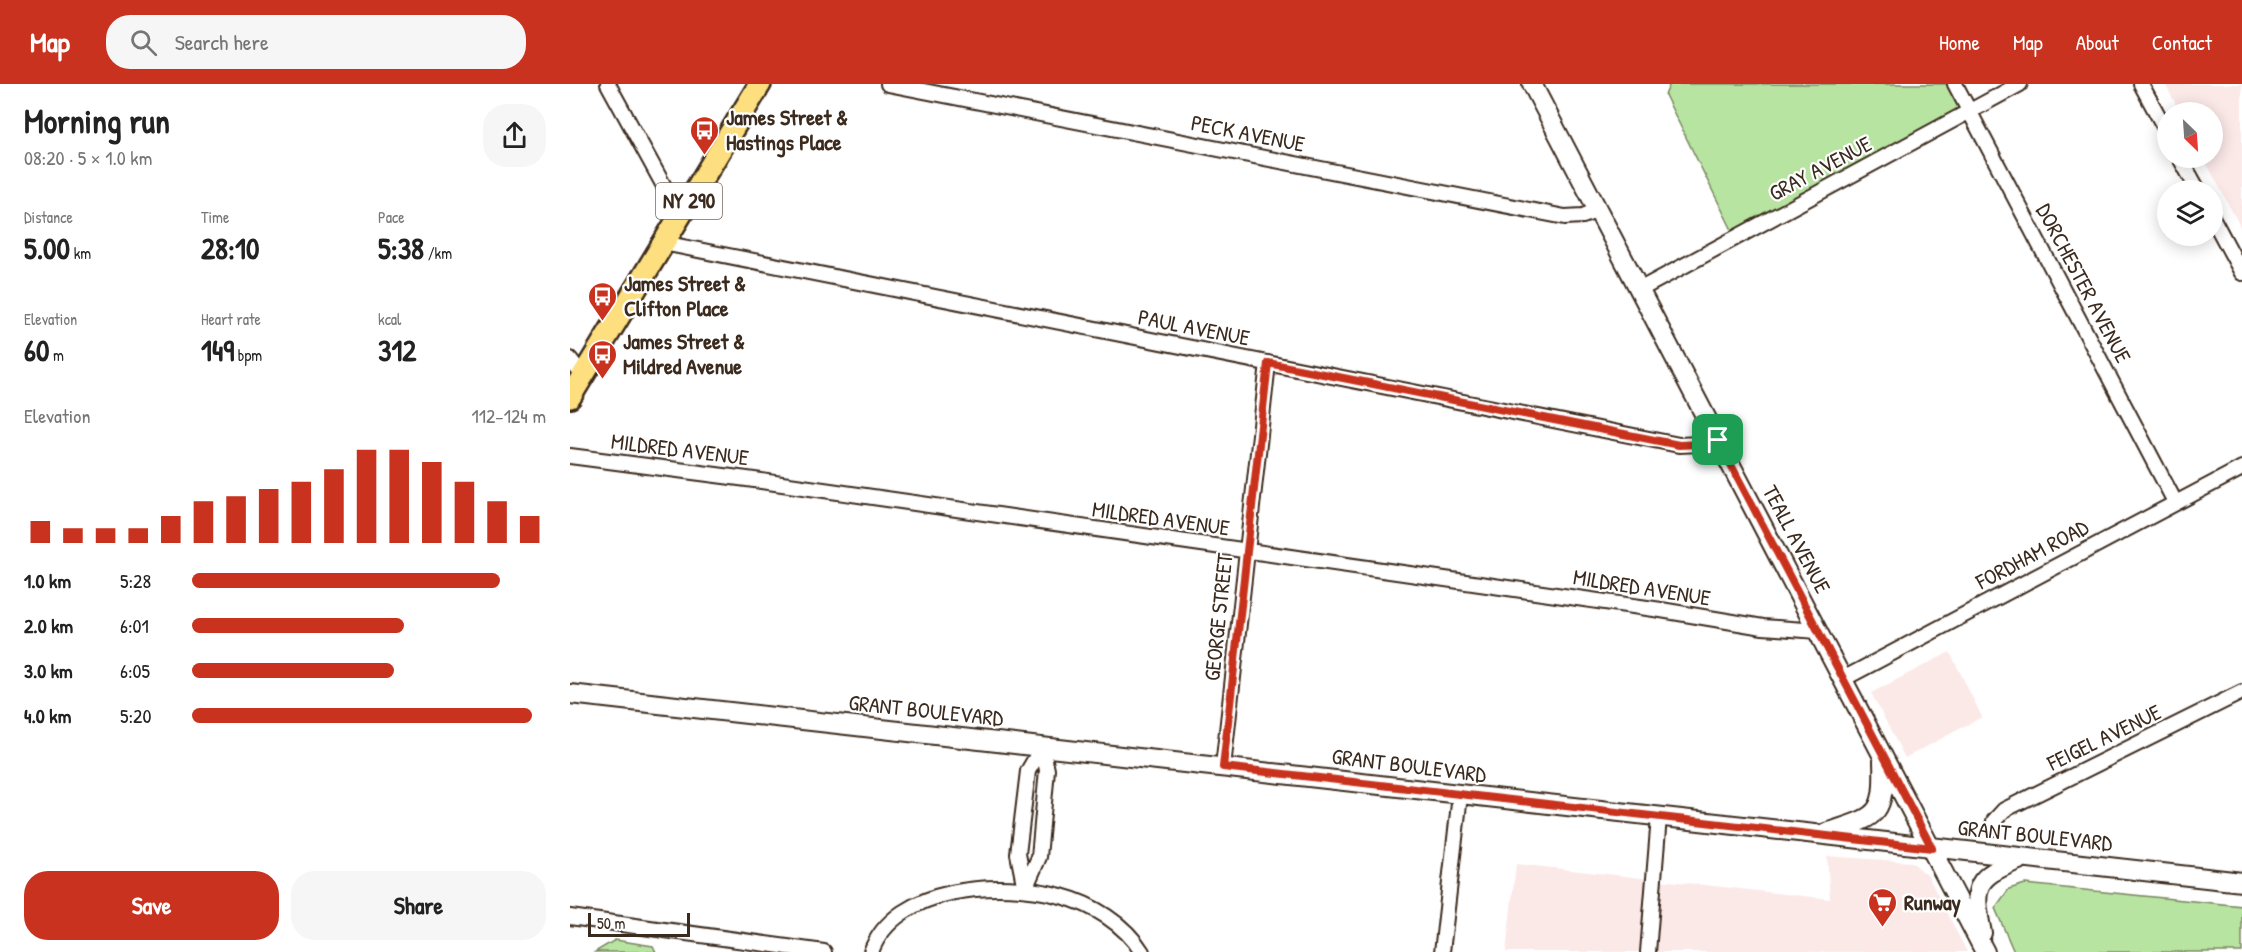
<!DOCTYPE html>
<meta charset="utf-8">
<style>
body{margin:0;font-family:"Patrick Hand",sans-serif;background:#f6f6f6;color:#222;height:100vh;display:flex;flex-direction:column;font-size:22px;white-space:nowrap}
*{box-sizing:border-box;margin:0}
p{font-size:20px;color:#767676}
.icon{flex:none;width:33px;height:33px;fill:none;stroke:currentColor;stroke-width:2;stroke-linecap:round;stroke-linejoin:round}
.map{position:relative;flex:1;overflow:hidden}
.panel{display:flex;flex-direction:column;background:#fff;width:570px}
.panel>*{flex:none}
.needle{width:39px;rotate:155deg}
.buttons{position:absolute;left:1587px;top:18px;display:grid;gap:12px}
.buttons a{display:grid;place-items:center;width:66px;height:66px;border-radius:50%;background:#fff;box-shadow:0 3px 15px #0003;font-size:30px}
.scale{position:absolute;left:18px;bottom:15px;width:102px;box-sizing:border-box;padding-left:6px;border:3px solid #3b2a1e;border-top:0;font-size:16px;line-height:21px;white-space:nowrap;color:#3b2a1e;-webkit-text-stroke:4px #fff;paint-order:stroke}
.pin{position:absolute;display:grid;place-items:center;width:51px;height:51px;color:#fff;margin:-26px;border-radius:12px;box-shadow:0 3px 9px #0006}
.round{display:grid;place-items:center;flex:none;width:63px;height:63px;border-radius:24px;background:#f6f6f6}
.headline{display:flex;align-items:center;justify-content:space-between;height:102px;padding:0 24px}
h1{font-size:33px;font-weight:800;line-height:45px}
.stats{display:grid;grid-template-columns:repeat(3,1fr);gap:9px;height:102px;padding:6px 24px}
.stats div{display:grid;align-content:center}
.stats b{font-size:30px;font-weight:800}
.stats small{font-size:16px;font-weight:400}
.stats p{font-size:16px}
.chart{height:168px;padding:12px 24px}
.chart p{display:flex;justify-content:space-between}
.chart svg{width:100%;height:108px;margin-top:6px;stroke:#c8321e;stroke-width:6}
.cta{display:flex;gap:12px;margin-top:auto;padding:12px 24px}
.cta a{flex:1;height:69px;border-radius:24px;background:#c8321e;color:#fff;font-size:24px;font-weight:800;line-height:69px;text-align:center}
.cta a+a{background:#f6f6f6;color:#222}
ul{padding:0 24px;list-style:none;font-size:20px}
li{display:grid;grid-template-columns:96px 72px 1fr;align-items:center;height:45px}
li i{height:15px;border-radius:8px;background:#c8321e}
header{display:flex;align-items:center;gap:36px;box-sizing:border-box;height:84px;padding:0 30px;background:#c8321e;color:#fff}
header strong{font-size:28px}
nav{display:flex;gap:33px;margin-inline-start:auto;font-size:21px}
.search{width:420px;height:54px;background:#f6f6f6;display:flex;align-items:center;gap:15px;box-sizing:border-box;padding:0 21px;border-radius:24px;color:#767676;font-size:22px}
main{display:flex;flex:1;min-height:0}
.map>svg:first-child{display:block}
.built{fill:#fbe9e8}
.green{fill:#b8e4a2;stroke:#7a8760;stroke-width:1.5}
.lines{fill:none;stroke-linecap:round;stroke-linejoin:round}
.street-casing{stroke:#3b2a1e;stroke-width:18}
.secondary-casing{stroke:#3b2a1e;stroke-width:22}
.primary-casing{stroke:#3b2a1e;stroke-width:26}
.street{stroke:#fff;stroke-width:14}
.secondary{stroke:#fff;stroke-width:18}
.primary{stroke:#fddf80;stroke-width:21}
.route-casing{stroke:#fff;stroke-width:12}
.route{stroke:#c8321e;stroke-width:8}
.labels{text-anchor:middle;stroke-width:4.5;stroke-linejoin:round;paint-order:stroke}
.shield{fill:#fff;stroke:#766a62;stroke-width:1.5}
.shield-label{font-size:21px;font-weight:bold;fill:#3b2a1e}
.poi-label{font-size:22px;font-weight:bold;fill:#3b2a1e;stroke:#fff;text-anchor:start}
.street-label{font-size:22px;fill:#3b2a1e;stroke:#fff}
</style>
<header>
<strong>Map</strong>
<div class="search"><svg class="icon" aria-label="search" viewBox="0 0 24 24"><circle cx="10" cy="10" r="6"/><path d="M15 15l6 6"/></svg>Search here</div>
<nav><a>Home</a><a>Map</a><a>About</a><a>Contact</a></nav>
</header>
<main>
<section class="panel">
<div class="headline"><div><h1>Morning run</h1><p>08:20 · 5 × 1.0 km</p></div><a class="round"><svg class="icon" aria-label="share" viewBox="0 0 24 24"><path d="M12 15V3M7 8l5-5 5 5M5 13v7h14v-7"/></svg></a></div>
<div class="stats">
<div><p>Distance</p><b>5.00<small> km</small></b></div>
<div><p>Time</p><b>28:10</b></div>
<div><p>Pace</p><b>5:38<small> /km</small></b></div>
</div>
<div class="stats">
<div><p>Elevation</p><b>60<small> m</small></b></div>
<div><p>Heart rate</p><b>149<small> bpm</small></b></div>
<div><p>kcal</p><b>312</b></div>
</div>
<div class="chart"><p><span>Elevation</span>112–124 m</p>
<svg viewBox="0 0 160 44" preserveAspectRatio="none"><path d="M5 44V35M15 44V38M25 44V38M35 44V38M45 44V33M55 44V27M65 44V25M75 44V22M85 44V19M95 44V14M105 44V6M115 44V6M125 44V11M135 44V19M145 44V27M155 44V33"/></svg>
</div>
<ul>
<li><b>1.0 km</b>5:28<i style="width:87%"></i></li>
<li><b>2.0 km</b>6:01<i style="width:60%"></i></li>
<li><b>3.0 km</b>6:05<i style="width:57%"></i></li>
<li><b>4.0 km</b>5:20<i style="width:96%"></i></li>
</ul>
<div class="cta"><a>Save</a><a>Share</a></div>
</section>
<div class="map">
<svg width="1672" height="868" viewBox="0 0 1672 868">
<rect width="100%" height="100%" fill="#fff"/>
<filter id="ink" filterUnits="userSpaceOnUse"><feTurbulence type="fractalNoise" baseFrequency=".0167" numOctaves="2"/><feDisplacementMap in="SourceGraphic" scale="12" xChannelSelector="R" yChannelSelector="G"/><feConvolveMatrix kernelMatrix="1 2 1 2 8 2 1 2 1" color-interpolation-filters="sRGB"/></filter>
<g filter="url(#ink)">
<path class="built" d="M 1595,0 L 1672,0 L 1672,146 L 1634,74 L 1642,74 L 1642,28 L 1610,28 Z
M 1380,568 L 1412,633 L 1335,674 L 1301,609 Z
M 1257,772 L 1342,778 L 1358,792 L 1397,868 L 936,868 L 946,780 L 1260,815 Z"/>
<path class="green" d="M 1100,0 L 1385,0 L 1400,27 L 1166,154 L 1095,11 Z
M 1455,800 L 1672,822 L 1672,868 L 1444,868 L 1425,824 L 1439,805 Z
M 45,856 L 83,862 L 86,868 L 25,868 Z"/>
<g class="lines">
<defs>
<path id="street" d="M 38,0 L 95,104 L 113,126
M 318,0 L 995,133 L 1013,132 L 1028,126
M 1385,0 L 1605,418
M 1571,0 L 1598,50
M 1610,74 L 1628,106
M 1642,133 L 1672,189
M 93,159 L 1109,361 L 1130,360 L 1148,355
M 1069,206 L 1450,0
M 0,275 L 13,292
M 0,372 L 177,395 L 1091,526 L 1193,543 L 1248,547
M 1273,595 L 1672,384
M 472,663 L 477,686 L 469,773 L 455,805 L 448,770 L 458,687 Z
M 653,683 L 698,279
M 1423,744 L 1424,737 L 1434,726 L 1672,608
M 0,833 L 254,868
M 301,868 C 325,801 432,795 491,812 C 522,820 555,840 572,868
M 872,868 L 890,711
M 1078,868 L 1089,733"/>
<path id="secondary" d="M 962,0 L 1415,868
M 0,610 L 1672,798
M 1256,749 C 1307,732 1315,734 1313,677
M 1412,849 C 1402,801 1405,793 1451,775"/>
<path id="primary" d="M 0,313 L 190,0"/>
</defs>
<use href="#street" class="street-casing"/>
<use href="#secondary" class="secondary-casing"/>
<use href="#primary" class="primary-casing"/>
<use href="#street" class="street"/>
<use href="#secondary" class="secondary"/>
<use href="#primary" class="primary"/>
</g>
</g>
<g class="lines" filter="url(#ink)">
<defs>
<path id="route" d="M 698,279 L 1109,361 L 1130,360 L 1148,356 L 1362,764 L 653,683 Z"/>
</defs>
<use href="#route" class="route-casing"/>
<use href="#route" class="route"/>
</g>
<defs>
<symbol id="bus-pin" viewBox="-11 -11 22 30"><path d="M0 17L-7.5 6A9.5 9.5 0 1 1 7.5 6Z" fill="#c8321e" stroke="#fff"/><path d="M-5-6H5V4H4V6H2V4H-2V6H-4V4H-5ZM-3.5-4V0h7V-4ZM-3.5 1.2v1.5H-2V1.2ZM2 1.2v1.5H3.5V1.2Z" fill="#fff"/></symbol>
<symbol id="supermarket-pin" viewBox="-11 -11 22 30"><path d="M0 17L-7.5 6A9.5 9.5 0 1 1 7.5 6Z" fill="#c8321e" stroke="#fff"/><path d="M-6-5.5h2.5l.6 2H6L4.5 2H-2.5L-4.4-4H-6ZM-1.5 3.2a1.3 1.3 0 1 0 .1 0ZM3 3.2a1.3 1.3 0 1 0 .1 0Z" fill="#fff"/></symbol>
</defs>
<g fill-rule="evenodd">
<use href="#bus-pin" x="118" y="30" width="33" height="45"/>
<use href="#bus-pin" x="16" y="196" width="33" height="45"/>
<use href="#bus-pin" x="16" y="254" width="33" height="45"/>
<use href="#supermarket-pin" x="1296" y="802" width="33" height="45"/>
</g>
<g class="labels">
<rect class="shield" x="86" y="99" width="66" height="36" rx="4.5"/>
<g class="shield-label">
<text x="119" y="124">NY 290</text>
</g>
<g class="poi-label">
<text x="156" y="41">James Street &amp;<tspan x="156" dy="25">Hastings Place</tspan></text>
<text x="54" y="207">James Street &amp;<tspan x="54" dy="25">Clifton Place</tspan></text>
<text x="53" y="265">James Street &amp;<tspan x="53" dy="25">Mildred Avenue</tspan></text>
<text x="1334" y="826">Runway</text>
</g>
<g class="street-label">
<text transform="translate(678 49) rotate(11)" y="8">PECK AVENUE</text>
<text transform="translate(1250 84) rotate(-28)" y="8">GRAY AVENUE</text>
<text transform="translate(1514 199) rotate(62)" y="8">DORCHESTER AVENUE</text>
<text transform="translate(624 243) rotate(11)" y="8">PAUL AVENUE</text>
<text transform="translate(110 365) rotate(7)" y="8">MILDRED AVENUE</text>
<text transform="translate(591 434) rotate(8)" y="8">MILDRED AVENUE</text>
<text transform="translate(1227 455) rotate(62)" y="8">TEALL AVENUE</text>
<text transform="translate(1462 470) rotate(-28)" y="8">FORDHAM ROAD</text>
<text transform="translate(1072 503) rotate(9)" y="8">MILDRED AVENUE</text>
<text transform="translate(648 533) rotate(-84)" y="8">GEORGE STREET</text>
<text transform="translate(356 626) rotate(6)" y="8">GRANT BOULEVARD</text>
<text transform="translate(1534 653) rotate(-26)" y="8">FEIGEL AVENUE</text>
<text transform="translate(839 681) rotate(7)" y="8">GRANT BOULEVARD</text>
<text transform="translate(1465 751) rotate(6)" y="8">GRANT BOULEVARD</text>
</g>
</g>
</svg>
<div class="buttons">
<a><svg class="needle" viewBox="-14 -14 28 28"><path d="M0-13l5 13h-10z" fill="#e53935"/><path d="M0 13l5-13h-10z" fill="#767676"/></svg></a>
<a><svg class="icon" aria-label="layers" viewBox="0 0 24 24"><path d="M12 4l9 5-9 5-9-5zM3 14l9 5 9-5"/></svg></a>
</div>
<div class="scale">50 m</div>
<div class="pin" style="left:1148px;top:356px;background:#1e9e55"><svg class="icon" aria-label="arrive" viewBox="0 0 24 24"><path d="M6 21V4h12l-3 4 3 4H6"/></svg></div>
</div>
</main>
